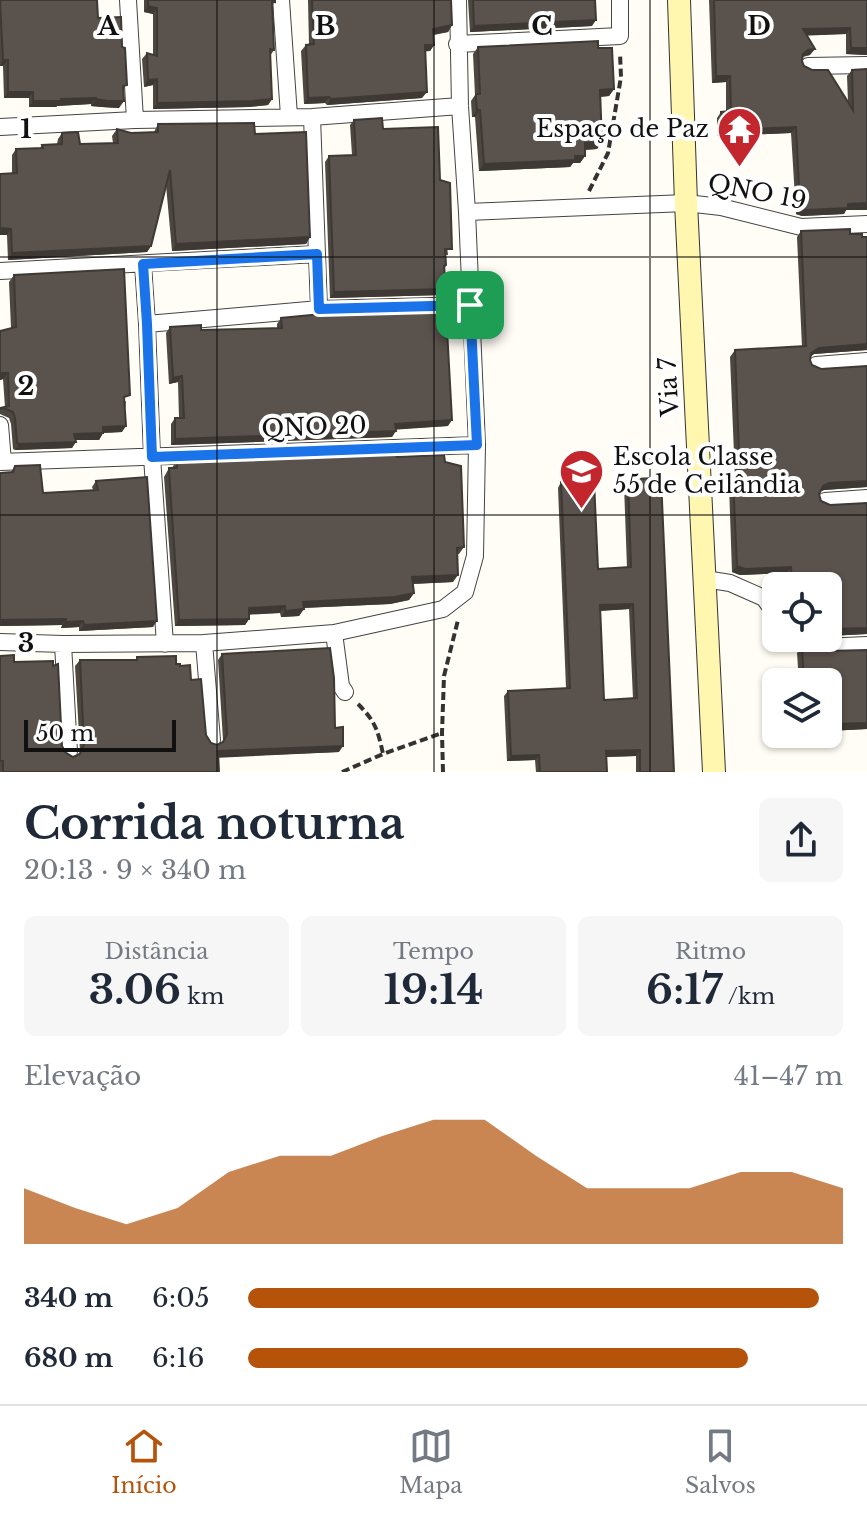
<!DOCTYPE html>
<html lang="pt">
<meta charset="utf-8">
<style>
body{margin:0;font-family:"Libre Baskerville",serif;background:#f6f6f7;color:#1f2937;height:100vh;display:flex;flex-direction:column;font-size:30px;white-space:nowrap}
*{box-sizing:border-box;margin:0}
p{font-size:26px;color:#747a83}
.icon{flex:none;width:44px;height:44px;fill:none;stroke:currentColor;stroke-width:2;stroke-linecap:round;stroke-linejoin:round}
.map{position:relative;height:772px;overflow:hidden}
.side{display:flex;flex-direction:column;background:#fff;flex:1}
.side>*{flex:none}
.fabs{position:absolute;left:762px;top:572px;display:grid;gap:16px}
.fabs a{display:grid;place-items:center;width:80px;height:80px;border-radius:12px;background:#fff;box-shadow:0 2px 6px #0004;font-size:40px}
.scale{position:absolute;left:24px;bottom:20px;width:152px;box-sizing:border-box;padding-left:8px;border:4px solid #111;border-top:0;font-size:22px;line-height:28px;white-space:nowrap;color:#111;-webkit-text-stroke:6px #fff;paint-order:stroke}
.pin{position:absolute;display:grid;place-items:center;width:68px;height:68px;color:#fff;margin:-34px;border-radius:16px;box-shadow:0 4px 12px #0006}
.round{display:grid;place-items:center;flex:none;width:84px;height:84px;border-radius:12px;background:#f6f6f7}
.headline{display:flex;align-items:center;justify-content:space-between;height:136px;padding:0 24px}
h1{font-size:44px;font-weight:800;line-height:60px}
.stats{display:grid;grid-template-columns:repeat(3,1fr);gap:12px;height:136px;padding:8px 24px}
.stats div{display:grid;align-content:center;border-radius:12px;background:#f6f6f7;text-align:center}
.stats b{font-size:40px;font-weight:800}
.stats small{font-size:22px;font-weight:400}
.stats p{font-size:22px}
.chart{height:224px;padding:16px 24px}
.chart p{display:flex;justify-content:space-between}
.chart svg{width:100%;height:144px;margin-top:8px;fill:#b45309;opacity:.7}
ul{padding:0 24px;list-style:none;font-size:26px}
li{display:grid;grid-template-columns:128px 96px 1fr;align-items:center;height:60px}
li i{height:20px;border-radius:10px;background:#b45309}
.tab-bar{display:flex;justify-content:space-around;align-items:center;height:112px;border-top:2px solid #e0e1e3;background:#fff;font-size:22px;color:#747a83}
.tab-bar a{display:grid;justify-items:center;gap:4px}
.tab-bar .active{color:#b45309}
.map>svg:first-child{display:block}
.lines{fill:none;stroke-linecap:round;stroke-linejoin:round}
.minor-casing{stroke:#444;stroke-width:18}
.secondary-casing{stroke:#333;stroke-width:24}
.path{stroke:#333;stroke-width:4;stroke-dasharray:8 4;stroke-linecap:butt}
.minor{stroke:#fff;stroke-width:16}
.secondary{stroke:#fff6b0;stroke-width:22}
.wall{fill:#4d4742;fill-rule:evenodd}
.shaded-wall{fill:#3f3936}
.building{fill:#5a524d;stroke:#3f3936;stroke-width:2;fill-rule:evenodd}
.route-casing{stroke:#fff;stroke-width:16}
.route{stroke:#1a73e8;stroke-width:10}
.grid{fill:none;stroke:#111;stroke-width:2;stroke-opacity:0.55}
.labels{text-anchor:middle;stroke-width:8;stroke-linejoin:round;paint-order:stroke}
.poi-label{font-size:24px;fill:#111;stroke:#fff;text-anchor:end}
.street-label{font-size:24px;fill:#111;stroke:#fff}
.grid-label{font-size:26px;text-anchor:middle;font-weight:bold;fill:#111;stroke:#fff;stroke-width:8;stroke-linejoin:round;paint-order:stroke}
</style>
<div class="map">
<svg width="867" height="772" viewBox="0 0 867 772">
<rect width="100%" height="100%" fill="#fffdf5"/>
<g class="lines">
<defs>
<path id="minor" d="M 128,0 L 135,120
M 281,0 L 289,116
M 457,44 L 620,36 L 620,0
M 808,66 L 867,65
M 312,117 L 319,309
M 0,127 L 135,120 L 312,117 L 460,106
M 467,212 L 686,203 L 721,207 L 801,227 L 867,224
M 143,264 L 147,324 L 152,457 L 165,644
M 0,271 L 317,254
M 147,324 L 319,309 L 470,305
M 816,365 L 867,361
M 0,425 L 3,462
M 0,462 L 477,445
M 825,501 L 867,498
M 705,579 L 730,583 L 764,598 L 776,615
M 334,633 L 341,686 L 345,692
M 793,638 L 796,642 L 822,647 L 867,645
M 0,642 L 63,644 L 204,643 L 334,633 L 443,609 L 465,592 L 475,556 L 477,445 L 467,212 L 460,106 L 458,0
M 204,643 L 212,740
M 63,644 L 69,752"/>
<path id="secondary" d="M 679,0 L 686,203 L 714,772"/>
</defs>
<use href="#minor" class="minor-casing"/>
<use href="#secondary" class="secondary-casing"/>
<path class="path" d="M 589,191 L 608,153 L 621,77 L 620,53
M 358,704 C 375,721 378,730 383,754
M 342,772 L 383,754 L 442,733
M 443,772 L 442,733 L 444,676 L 458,620"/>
<use href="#minor" class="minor"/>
<use href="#secondary" class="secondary"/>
</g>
<path class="wall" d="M 0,0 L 98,18 L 123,90 L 119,108 L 102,107 L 91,106 L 91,104 L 57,106 L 56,107 L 29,107 L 29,98 L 4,98 L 3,66 L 0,66 Z
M 144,0 L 275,0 L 273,5 L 274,50 L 270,56 L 272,99 L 268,105 L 248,107 L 153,109 L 153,85 L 144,87 L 142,59 L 147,53 L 153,55 L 153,14 L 144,12 Z
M 308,0 L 451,0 L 452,25 L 448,32 L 434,35 L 434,45 L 430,51 L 425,51 L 422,98 L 327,105 L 325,103 L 304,104 L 301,51 L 306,45 L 309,45 Z
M 468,0 L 595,0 L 592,26 L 470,32 Z
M 709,0 L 867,0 L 867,55 L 846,54 L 846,34 L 807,35 L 810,55 L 803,57 L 802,61 L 804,66 L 848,102 L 847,76 L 852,70 L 867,69 L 867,210 L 846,210 L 844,214 L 802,216 L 796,214 L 791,133 L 717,136 L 717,118 L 721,112 L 726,111 L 726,82 L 712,83 Z
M 478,47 L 598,48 L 614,89 L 609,96 L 600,97 L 602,142 L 597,149 L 585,150 L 585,156 L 580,163 L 573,163 L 570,167 L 479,171 L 475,117 L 472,117 L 471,101 L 475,95 L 473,54 Z
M 354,120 L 383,129 L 440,180 L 448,255 L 446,255 L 446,265 L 445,268 L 442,295 L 330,298 L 325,162 L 329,156 L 352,155 L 350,125 Z
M 158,124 L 255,134 L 310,237 L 306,244 L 172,251 L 166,185 L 151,246 L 147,252 L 8,260 L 7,235 L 0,235 L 0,174 L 12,173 L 12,155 L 16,149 L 40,148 L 42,145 L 57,144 L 58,139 L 62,133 L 80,144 L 113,143 L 112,136 L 117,129 L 131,133 L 154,132 Z
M 801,231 L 867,350 L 814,354 L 810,357 L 810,360 L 867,487 L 824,490 L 820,492 L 819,494 L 821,501 L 830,505 L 867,503 L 867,634 L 828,636 L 828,586 L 787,586 L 787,573 L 740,575 L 732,572 L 729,485 L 733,478 L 735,478 L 730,357 L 735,350 L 802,347 L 797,237 Z
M 14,275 L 126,402 L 122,432 L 103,433 L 99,440 L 76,440 L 72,448 L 15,450 L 13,449 L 11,424 L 9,418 L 0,414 L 0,408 L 5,407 L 3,379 L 0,380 L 0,331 L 11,328 L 9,282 Z
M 281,318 L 448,426 L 396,429 L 392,437 L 171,445 L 171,424 L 175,418 L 179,418 L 178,382 L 169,384 L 166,333 L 170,327 L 201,330 L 277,328 L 277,324 Z
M 397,457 L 464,547 L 459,554 L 457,554 L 453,582 L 413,584 L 414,593 L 409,600 L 390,604 L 304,608 L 299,616 L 281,617 L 280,613 L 249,614 L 249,619 L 245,625 L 175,626 L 164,477 L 169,468 L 172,468 L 177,460 Z
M 15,466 L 43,493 L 93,490 L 92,487 L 96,481 L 153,627 L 79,631 L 79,627 L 61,628 L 62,625 L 0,626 L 0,473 L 11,472 Z
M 628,479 L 674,772 L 636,772 L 636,756 L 607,757 L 607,772 L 536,772 L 535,760 L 507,761 L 504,696 L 508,691 L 566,688 L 558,488 L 561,482 L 598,569 L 627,568 L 624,485 ZM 629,609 L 633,699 L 604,700 L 600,611 Z
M 802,647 L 827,651 L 867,650 L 867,729 L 828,731 L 828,682 L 799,682 L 797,653 Z
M 222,654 L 335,728 L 339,752 L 218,757 L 219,772 L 0,772 L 0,656 L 14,662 L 65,752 L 73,757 L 78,755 L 80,751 L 75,666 L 80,660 L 136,660 L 137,657 L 176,664 L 180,666 L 191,680 L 206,735 L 211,743 L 217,745 L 222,743 L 223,740 L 218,660 Z"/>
<path class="shaded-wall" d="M 148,6 L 157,8 L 153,14 L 144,12 Z
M 596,20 L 592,26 L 470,32 L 474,26 Z
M 452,25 L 448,32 L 429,35 L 433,29 Z
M 850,28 L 846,34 L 798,36 L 803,29 Z
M 425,45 L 434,45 L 430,51 L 420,52 Z
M 851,48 L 867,48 L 867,55 L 846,54 Z
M 815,49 L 810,55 L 803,56 L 803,54 L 808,50 Z
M 3,60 L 8,60 L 3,66 L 0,66 Z
M 716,76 L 730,76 L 726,82 L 712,83 Z
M 157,79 L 153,85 L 144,87 L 148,80 Z
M 614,89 L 609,96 L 595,97 L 600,90 Z
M 8,92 L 33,92 L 29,98 L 4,98 Z
M 427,92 L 422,98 L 327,105 L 331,99 Z
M 329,97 L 325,103 L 304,104 L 308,98 Z
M 96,98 L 91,104 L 57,106 L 56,107 L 29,107 L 33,101 Z
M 96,99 L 124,101 L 119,108 L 102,107 L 91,106 Z
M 272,99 L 268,105 L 248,107 L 153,109 L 157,103 Z
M 477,110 L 480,110 L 475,117 L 472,117 Z
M 796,127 L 791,133 L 717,136 L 722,130 Z
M 602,142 L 597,149 L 580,150 L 585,143 Z
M 575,156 L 585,156 L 580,163 L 573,163 L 570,167 L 479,171 L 484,164 Z
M 867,203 L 867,210 L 846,210 L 844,214 L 802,216 L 796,214 L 800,208 Z
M 0,228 L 11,229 L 7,235 L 0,235 Z
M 310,237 L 306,244 L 172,251 L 176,244 Z
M 151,246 L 147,252 L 8,260 L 12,253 Z
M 446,289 L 442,295 L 330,298 L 334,292 Z
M 867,344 L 867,350 L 814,354 L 806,360 L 811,353 L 819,348 Z
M 0,373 L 8,373 L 3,379 L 0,380 Z
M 182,376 L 178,382 L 169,384 L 173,378 Z
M 452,420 L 448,426 L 391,430 L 395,424 Z
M 126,426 L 122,432 L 98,433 L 103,427 Z
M 396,431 L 392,437 L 171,445 L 175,439 Z
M 103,433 L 99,440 L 70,440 L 74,434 Z
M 76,442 L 72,448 L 15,450 L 19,444 Z
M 867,481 L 867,487 L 824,490 L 818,492 L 823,486 L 829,483 Z
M 737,566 L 791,567 L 787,573 L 740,575 L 732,572 Z
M 458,575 L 453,582 L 408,584 L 412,577 Z
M 414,593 L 409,600 L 390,604 L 299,608 L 303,602 Z
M 633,604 L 629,609 L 596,611 L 600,605 Z
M 285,606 L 280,613 L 245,615 L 249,608 Z
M 304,609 L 299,616 L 281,617 L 285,611 Z
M 66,619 L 62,625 L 0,626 L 0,620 Z
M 249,619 L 245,625 L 175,626 L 179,620 Z
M 83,621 L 79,627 L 61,628 L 65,622 Z
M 157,621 L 153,627 L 79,631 L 84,625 Z
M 867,628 L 867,634 L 828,636 L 828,629 Z
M 867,723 L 867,729 L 828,731 L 828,724 Z
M 343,746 L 339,752 L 214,758 L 218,751 Z
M 640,750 L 636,756 L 602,757 L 606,751 Z
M 539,755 L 535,760 L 507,761 L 511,756 Z"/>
<path class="building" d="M 0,0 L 97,0 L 98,18 L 121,17 L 122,47 L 125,48 L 127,85 L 123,86 L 124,101 L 107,101 L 96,99 L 96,98 L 61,99 L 61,101 L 33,101 L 33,92 L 8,92 L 8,60 L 3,60 Z
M 148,0 L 275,0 L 275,2 L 272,1 L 274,50 L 270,49 L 272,99 L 252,101 L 157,103 L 157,79 L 148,80 L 147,53 L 157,56 L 157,8 L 148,6 Z
M 312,0 L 451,0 L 452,25 L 433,29 L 434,45 L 425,45 L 427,92 L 331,99 L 329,97 L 308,98 L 306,45 L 314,44 Z
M 473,0 L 595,0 L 596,20 L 474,26 Z
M 714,0 L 867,0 L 867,48 L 851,48 L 850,28 L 803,29 L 815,49 L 808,50 L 803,54 L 802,61 L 804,66 L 812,70 L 828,70 L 853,110 L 852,70 L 867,69 L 867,203 L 848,204 L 848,208 L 807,210 L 800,208 L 796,127 L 722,130 L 721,112 L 731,111 L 730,76 L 716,76 Z
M 598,41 L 598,48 L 612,48 L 614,89 L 600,90 L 602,142 L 585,143 L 585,156 L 575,156 L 575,160 L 484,164 L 480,110 L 477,110 L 476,98 L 476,94 L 480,94 L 478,47 Z
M 382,118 L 383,129 L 438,127 L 440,180 L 450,183 L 452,249 L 445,249 L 446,265 L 444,266 L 446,289 L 334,292 L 329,156 L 356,155 L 354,120 Z
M 254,123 L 255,134 L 306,132 L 310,237 L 176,244 L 170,170 L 151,246 L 12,253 L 11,229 L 0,228 L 0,174 L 17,173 L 16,149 L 43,148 L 42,145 L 62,144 L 62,133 L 78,132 L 80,144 L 118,143 L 117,129 L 131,133 L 158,132 L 158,124 Z
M 850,229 L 850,234 L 862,234 L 862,237 L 867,237 L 867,344 L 819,348 L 811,353 L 810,360 L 812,365 L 821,369 L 867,366 L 867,481 L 829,483 L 823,486 L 819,494 L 821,501 L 830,505 L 867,503 L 867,628 L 828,629 L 828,586 L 792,586 L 791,567 L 745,569 L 737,566 L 733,478 L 740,478 L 735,350 L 806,346 L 801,231 Z
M 124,269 L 130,395 L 124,397 L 126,426 L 103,427 L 103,433 L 74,434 L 76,442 L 19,444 L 17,443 L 15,418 L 13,412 L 4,408 L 0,409 L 0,408 L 9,406 L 8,373 L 0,373 L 0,331 L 16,327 L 14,275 Z
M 446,311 L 452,420 L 395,424 L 396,431 L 175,439 L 175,418 L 184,418 L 182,376 L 173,378 L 170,327 L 201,325 L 201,330 L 282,328 L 281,318 L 322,314 Z
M 397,452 L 397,457 L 444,455 L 445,462 L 461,466 L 464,547 L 457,548 L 458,575 L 412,577 L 414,593 L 395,597 L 303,602 L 304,609 L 285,611 L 285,606 L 249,608 L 249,619 L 179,620 L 169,470 L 169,468 L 177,468 L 177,460 Z
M 40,465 L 43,493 L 98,490 L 96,481 L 147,477 L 157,621 L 84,625 L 83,621 L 65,622 L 66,619 L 0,620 L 0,473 L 13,472 L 15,466 Z
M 661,478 L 674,772 L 640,772 L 640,750 L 606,751 L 607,772 L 540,772 L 539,755 L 511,756 L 508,691 L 570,688 L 561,482 L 594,481 L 598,569 L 631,567 L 628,479 ZM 633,604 L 637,698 L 604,700 L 600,605 Z
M 802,647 L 827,651 L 867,650 L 867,723 L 828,724 L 828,682 L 804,682 Z
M 330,648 L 334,678 L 335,728 L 343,727 L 343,746 L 218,751 L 219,772 L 3,772 L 3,761 L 0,761 L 0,656 L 14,655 L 14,662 L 53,661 L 53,666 L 58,664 L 62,746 L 65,752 L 73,757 L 80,754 L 84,745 L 80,660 L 137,660 L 137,657 L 176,656 L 176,664 L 180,664 L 180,666 L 190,665 L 191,680 L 201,679 L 206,735 L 211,743 L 217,745 L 223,742 L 227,734 L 222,654 Z"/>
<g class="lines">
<defs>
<path id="route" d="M 317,254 L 319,309 L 470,305 L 477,445 L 152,457 L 147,324 L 143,264 Z"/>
</defs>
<use href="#route" class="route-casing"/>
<use href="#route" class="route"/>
</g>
<path class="grid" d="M 217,0 L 217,772M 434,0 L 434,772M 650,0 L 650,772M 0,257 L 867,257M 0,515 L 867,515"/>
<defs>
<symbol id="temple-pin" viewBox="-11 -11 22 30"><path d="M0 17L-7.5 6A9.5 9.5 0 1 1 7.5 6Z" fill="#c4262e" stroke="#fff"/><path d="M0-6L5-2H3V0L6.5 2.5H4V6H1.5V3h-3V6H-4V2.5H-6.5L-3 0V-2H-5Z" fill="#fff"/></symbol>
<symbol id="school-pin" viewBox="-11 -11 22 30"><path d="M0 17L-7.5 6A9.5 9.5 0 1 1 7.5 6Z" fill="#c4262e" stroke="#fff"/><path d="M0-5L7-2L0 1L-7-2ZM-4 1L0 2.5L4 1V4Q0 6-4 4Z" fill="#fff"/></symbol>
</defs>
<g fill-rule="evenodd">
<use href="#temple-pin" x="714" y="104" width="51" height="69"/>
<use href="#school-pin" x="556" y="446" width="51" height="69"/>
</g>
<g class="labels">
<g class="poi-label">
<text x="709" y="137">Espaço de Paz</text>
<text x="613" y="465" text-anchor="start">Escola Classe<tspan x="613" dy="28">55 de Ceilândia</tspan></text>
</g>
<g class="street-label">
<text transform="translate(757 192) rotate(11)" y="8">QNO 19</text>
<text transform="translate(669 387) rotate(-93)" y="8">Via 7</text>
<text transform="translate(314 427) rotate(-2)" y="8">QNO 20</text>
</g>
</g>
<g class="grid-label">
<text x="108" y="35">A</text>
<text x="325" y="35">B</text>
<text x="542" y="35">C</text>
<text x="759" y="35">D</text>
<text x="26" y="138">1</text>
<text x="26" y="395">2</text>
<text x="26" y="652">3</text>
</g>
</svg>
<div class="fabs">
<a><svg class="icon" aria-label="locate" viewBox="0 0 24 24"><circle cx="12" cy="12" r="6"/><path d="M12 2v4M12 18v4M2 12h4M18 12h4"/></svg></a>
<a><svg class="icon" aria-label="layers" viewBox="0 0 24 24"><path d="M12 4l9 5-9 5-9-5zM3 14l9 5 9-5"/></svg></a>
</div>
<div class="scale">50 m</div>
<div class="pin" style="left:470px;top:305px;background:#1e9e55"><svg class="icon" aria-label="arrive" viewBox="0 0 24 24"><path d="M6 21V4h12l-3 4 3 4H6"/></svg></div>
</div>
<section class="side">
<div class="headline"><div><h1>Corrida noturna</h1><p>20:13 · 9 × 340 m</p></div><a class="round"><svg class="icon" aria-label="share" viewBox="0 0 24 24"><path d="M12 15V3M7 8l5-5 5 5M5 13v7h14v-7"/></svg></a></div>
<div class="stats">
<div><p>Distância</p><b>3.06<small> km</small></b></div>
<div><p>Tempo</p><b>19:14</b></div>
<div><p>Ritmo</p><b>6:17<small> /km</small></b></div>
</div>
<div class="chart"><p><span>Elevação</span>41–47 m</p>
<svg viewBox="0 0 160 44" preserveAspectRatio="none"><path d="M0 44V27L10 33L20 38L30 33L40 22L50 17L60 17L70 11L80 6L90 6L100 17L110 27L120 27L130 27L140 22L150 22L160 27V44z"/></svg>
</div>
<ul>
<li><b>340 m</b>6:05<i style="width:96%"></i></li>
<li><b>680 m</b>6:16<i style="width:84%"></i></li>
</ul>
</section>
<nav class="tab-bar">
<a class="active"><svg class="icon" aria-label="home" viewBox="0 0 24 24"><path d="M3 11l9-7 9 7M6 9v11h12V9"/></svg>Início</a>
<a><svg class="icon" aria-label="map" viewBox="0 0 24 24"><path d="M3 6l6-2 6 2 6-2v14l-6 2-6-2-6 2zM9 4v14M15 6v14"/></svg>Mapa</a>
<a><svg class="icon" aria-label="saved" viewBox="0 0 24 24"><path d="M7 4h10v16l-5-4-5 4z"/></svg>Salvos</a>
</nav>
